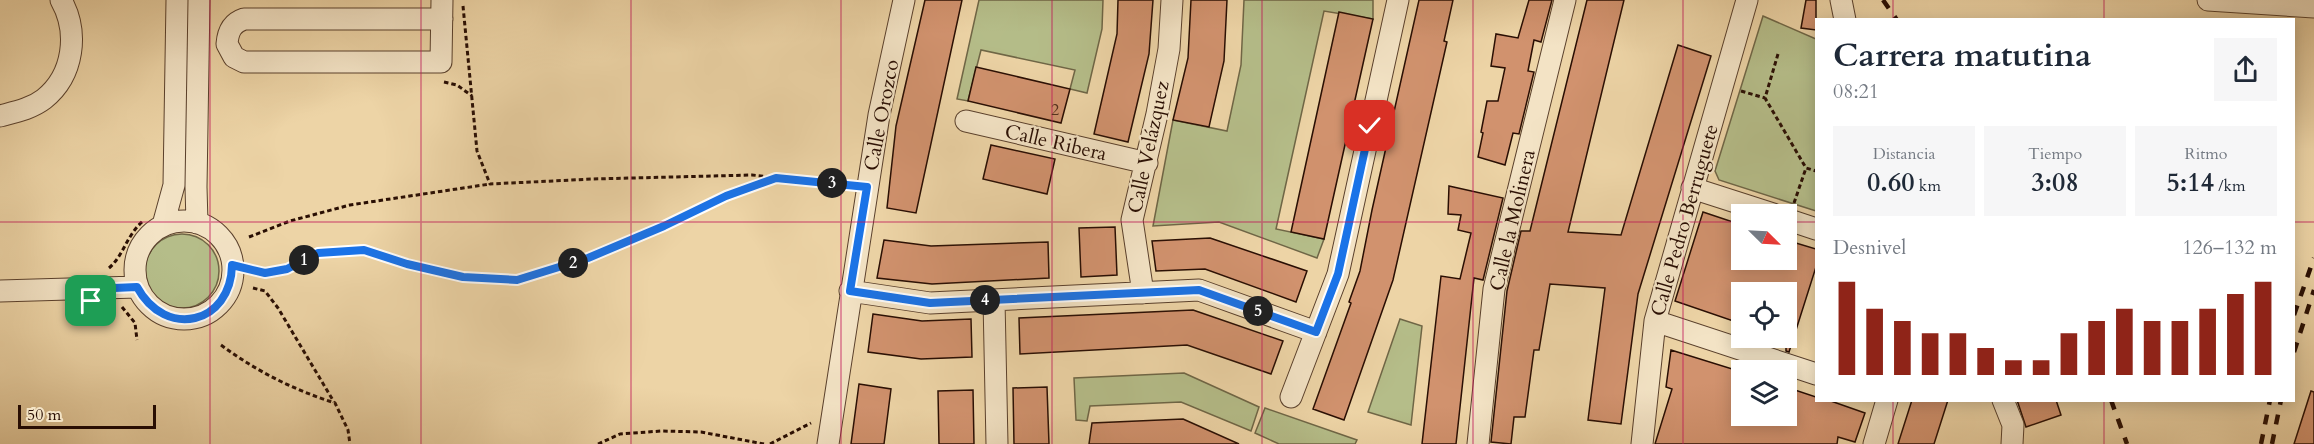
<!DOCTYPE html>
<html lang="es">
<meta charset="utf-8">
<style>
body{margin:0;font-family:Cardo,serif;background:#f6f6f7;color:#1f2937;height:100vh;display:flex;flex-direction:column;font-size:22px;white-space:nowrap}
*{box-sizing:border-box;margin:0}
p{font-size:20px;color:#747a83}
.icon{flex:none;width:33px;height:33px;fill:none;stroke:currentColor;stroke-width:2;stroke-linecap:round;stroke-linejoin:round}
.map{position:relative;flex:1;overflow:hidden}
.panel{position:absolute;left:1815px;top:18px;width:480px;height:384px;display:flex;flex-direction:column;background:#fff;border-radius:0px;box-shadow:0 3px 15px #0003}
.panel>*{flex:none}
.needle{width:39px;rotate:114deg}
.controls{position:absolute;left:1731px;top:204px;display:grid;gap:12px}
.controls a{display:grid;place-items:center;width:66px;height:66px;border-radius:0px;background:#fff;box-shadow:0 3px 15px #0003;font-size:30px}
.scale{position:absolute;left:18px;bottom:15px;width:138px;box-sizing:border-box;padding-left:6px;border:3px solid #290e03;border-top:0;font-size:16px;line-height:21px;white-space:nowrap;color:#290e03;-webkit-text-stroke:4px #f3e3c5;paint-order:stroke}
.pin{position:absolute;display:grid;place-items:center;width:51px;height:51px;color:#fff;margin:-26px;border-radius:12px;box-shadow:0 3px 9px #0006}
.km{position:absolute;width:30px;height:30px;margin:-15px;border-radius:50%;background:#222;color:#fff;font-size:16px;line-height:30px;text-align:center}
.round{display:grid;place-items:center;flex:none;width:63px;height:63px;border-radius:0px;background:#f6f6f7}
.head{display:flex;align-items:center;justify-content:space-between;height:102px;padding:0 18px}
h1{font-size:33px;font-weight:800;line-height:45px}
.metrics{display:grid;grid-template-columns:repeat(3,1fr);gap:9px;height:102px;padding:6px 18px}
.metrics div{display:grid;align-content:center;border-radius:0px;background:#f6f6f7;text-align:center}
.metrics b{font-size:26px;font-weight:800}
.metrics small{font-size:16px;font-weight:400}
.metrics p{font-size:16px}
.chart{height:168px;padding:12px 18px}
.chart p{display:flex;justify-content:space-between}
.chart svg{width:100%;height:108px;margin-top:6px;stroke:#8f2418;stroke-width:6}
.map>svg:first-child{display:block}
.green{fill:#b5bd89;stroke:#6f6646;stroke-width:1.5}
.building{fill:#d1926e;stroke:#290e03;stroke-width:1.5}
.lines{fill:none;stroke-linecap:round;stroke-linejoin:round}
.street-casing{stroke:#5a402c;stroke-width:23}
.path{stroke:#290e03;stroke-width:3;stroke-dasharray:4.5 3;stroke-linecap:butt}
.street{stroke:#f3e3c5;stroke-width:21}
.rail{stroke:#290e03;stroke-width:4.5;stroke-dasharray:10 10;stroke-linecap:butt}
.route-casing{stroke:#fff;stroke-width:12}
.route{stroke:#1a73e8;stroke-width:8}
.grid{fill:none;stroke:#c2185b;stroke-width:1.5;stroke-opacity:0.55}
.labels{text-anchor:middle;stroke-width:4.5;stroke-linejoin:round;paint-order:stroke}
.number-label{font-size:16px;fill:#532f1e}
.street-label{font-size:20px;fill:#290e03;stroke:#f3e3c5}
</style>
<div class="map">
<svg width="2314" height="444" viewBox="0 0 2314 444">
<rect width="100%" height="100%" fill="#edd4a6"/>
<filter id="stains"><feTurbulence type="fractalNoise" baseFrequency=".00333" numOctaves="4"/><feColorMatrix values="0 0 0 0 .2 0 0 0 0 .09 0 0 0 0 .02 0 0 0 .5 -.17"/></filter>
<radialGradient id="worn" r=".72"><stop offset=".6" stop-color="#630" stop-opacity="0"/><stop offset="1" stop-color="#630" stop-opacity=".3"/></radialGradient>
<path class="green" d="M 979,0 L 1103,0 L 1102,29 L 1087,93 L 1070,89 L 1075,70 L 981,50 L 968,101 L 957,99 Z
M 1244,0 L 1373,0 L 1373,19 L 1324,11 L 1276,229 L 1324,239 L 1317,258 L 1219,222 L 1153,226 L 1173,120 L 1227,131 L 1241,65 Z
M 1763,16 L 1816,39 L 1816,211 L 1719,180 L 1715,171 Z
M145 271a37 37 0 1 1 74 0a37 37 0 1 1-74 0Z
M 1400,319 L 1422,326 L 1411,425 L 1368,412 Z
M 1184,373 L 1259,407 L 1251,431 L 1181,402 L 1090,406 L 1087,421 L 1076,420 L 1074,378 Z
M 1265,408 L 1357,440 L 1355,444 L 1279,444 L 1255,433 Z"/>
<path class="building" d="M 925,0 L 962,0 L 916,213 L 887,208 L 896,126 Z
M 1118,0 L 1153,0 L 1149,54 L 1128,142 L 1094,134 L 1117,34 Z
M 1191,0 L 1227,0 L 1224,61 L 1209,127 L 1173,120 L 1188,58 Z
M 1419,0 L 1453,0 L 1444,41 L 1447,42 L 1393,280 L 1344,420 L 1313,409 L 1351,303 L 1349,302 L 1360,271 L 1372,210 Z
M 1529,0 L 1552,0 L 1541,42 L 1534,40 L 1528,71 L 1534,72 L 1519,134 L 1513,133 L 1505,165 L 1478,157 L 1483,133 L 1481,132 L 1487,101 L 1498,101 L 1505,68 L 1491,66 L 1496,34 L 1518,38 Z
M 1587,0 L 1624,0 L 1568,232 L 1621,235 L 1678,45 L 1711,56 L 1638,294 L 1621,424 L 1588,420 L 1605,288 L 1550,284 L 1539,350 L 1534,350 L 1525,417 L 1514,417 L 1511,444 L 1491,442 L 1507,291 L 1521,231 L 1530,231 Z
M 1806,0 L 1816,0 L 1816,30 L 1801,28 Z
M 1339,12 L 1373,19 L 1324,239 L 1291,232 Z
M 976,67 L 1070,89 L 1061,123 L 968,101 Z
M 991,145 L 1055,159 L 1047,194 L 983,179 Z
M 1449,186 L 1503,198 L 1483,280 L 1474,278 L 1456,444 L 1422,444 L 1441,276 L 1460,279 L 1471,233 L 1458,230 L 1461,215 L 1448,214 Z
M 1703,212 L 1742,225 L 1742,260 L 1786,260 L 1786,240 L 1816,249 L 1816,267 L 1789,352 L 1786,351 L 1786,292 L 1742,292 L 1742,324 L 1675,301 Z
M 1115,227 L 1117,275 L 1081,277 L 1079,228 Z
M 1210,238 L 1307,271 L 1296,302 L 1205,269 L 1156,271 L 1152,241 Z
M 884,240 L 931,246 L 1048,242 L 1049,278 L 932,284 L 877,278 Z
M 1193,310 L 1283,341 L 1271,374 L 1187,345 L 1020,354 L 1019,318 Z
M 873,314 L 922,321 L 971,319 L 972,357 L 921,359 L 868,352 Z
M 1671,350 L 1742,372 L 1742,416 L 1786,416 L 1786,387 L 1816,397 L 1816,400 L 1828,400 L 1865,413 L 1855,442 L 1838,437 L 1837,444 L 1655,444 L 1672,389 L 1666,387 Z
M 859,384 L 891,389 L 884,444 L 851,444 Z
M 1047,387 L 1049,444 L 1014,444 L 1013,388 Z
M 973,390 L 974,444 L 939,444 L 938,391 Z
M 2311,391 L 2314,392 L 2314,444 L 2294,444 Z
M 1912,400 L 1948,400 L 1934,444 L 1898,444 Z
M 2017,400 L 2056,400 L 2061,415 L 2026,427 Z
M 1183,419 L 1239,444 L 1089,444 L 1092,423 Z"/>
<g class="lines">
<defs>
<path id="street" d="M 1841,0 L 1845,20
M 2208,0 L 2314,7
M 442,19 L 244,19 C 232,23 228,31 227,44 L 234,57 L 244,62 L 441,62 L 442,0
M 0,116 C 15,112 31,109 44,99 C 74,75 79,32 61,0
M 966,121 L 1147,163
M 1692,188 L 1773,214
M 1786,219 L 1816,229
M135 270a49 49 0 1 1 98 0a49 49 0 1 1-98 0Z
M 197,223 L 196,187 L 199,0
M 163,225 L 174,185 L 177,0
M 0,291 L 137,287
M 850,291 L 930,303 L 1199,290 L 1316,332
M 1143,293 L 1132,220 L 1157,114 L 1169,49 L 1172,0
M 994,300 L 997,444
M 1655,321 L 1816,374
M 1291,397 L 1338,274 L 1398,0
M 2003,400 L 2013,425 L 2012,444
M 828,444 L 879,115 L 904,0
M 1478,444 L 1494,289 L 1565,0
M 1642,444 L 1655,321 L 1747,0
M 1874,444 L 1887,400"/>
</defs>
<use href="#street" class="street-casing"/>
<path class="path" d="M 463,6 L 477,151 L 490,184 L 593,179 L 752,175 L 850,185
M 1778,54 L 1765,98 L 1806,168 L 1816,171
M 444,82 L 457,85 L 472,96
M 1741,91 L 1765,98
M 1794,203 L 1806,168
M 249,237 L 290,221 L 350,205 L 490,184
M 233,265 L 265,273 L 287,269 L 318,253 L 364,250 L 407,264 L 463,277 L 517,280 L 588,258 L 664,226 L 726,196 L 776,178
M 109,268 C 124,255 126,236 143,221
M 253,288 L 265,291 L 278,308 L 334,402
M 122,307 L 135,323 L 137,340
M 221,345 C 256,371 294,390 335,403 L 348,430 L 350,444
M 598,444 L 620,434 L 661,431 L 701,432 L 764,444
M 770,444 L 811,423"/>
<use href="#street" class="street"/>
<path class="rail" d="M 1883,0 L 1897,20
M 2294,315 L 2314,258
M 2294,352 L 2314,290
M 2111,400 L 2127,444
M 2261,444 L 2270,400
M 2272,444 L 2281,400"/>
</g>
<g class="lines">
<defs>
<path id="route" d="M 91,301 L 91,289 L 137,287 C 166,340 231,324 232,265 L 265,273 L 287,269 L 318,253 L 364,250 L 407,264 L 463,277 L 517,280 L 588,258 L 664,226 L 726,196 L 776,178 L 867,187 L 850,291 L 930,303 L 1199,290 L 1316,332 L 1338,274 L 1370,126"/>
</defs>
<use href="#route" class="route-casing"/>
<use href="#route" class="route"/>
</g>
<path class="grid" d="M 210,0 L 210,444M 421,0 L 421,444M 631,0 L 631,444M 841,0 L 841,444M 1052,0 L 1052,444M 1262,0 L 1262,444M 1473,0 L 1473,444M 1683,0 L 1683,444M 1893,0 L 1893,20M 2104,0 L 2104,20M 0,222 L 1742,222M 1786,222 L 1816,222M 2294,222 L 2314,222M 1893,400 L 1893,444M 2104,400 L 2104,444"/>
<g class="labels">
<g class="number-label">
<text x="1055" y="115">2</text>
</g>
<g class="street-label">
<text transform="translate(881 115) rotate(-79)" y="7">Calle Orozco</text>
<text transform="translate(1056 142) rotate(13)" y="7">Calle Ribera</text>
<text transform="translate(1148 147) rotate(-78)" y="7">Calle Velázquez</text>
<text transform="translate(1512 220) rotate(-77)" y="7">Calle la Molinera</text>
<text transform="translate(1684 220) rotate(-74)" y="7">Calle Pedro Berruguete</text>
</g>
</g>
<rect width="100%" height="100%" filter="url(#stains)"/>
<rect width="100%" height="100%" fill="url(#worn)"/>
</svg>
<div class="controls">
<a><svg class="needle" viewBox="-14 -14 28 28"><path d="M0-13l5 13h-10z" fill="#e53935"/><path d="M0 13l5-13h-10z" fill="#747a83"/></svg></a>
<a><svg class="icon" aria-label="locate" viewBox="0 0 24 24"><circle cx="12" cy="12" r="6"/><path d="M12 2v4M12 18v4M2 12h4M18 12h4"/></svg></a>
<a><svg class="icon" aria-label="layers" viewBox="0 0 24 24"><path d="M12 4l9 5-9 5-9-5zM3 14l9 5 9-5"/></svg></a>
</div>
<div class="scale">50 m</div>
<div class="pin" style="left:91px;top:301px;background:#1e9e55"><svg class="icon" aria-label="arrive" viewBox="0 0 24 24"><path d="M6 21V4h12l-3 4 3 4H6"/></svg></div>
<div class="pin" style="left:1370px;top:126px;background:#d93025"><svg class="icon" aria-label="check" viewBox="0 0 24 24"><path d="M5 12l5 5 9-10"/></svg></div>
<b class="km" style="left:304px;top:260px">1</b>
<b class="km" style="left:573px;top:263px">2</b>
<b class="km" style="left:832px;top:183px">3</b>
<b class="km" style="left:985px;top:300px">4</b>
<b class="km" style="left:1258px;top:311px">5</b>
<section class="panel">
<div class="head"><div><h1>Carrera matutina</h1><p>08:21</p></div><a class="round"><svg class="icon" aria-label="share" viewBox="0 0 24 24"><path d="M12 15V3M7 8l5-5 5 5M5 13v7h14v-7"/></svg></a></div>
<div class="metrics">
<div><p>Distancia</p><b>0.60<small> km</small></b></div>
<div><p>Tiempo</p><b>3:08</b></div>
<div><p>Ritmo</p><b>5:14<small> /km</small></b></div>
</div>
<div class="chart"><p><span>Desnivel</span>126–132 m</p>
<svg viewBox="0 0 160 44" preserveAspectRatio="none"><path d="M5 44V6M15 44V17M25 44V22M35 44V27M45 44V27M55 44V33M65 44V38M75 44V38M85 44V27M95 44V22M105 44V17M115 44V22M125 44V22M135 44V17M145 44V11M155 44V6"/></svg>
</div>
</section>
</div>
